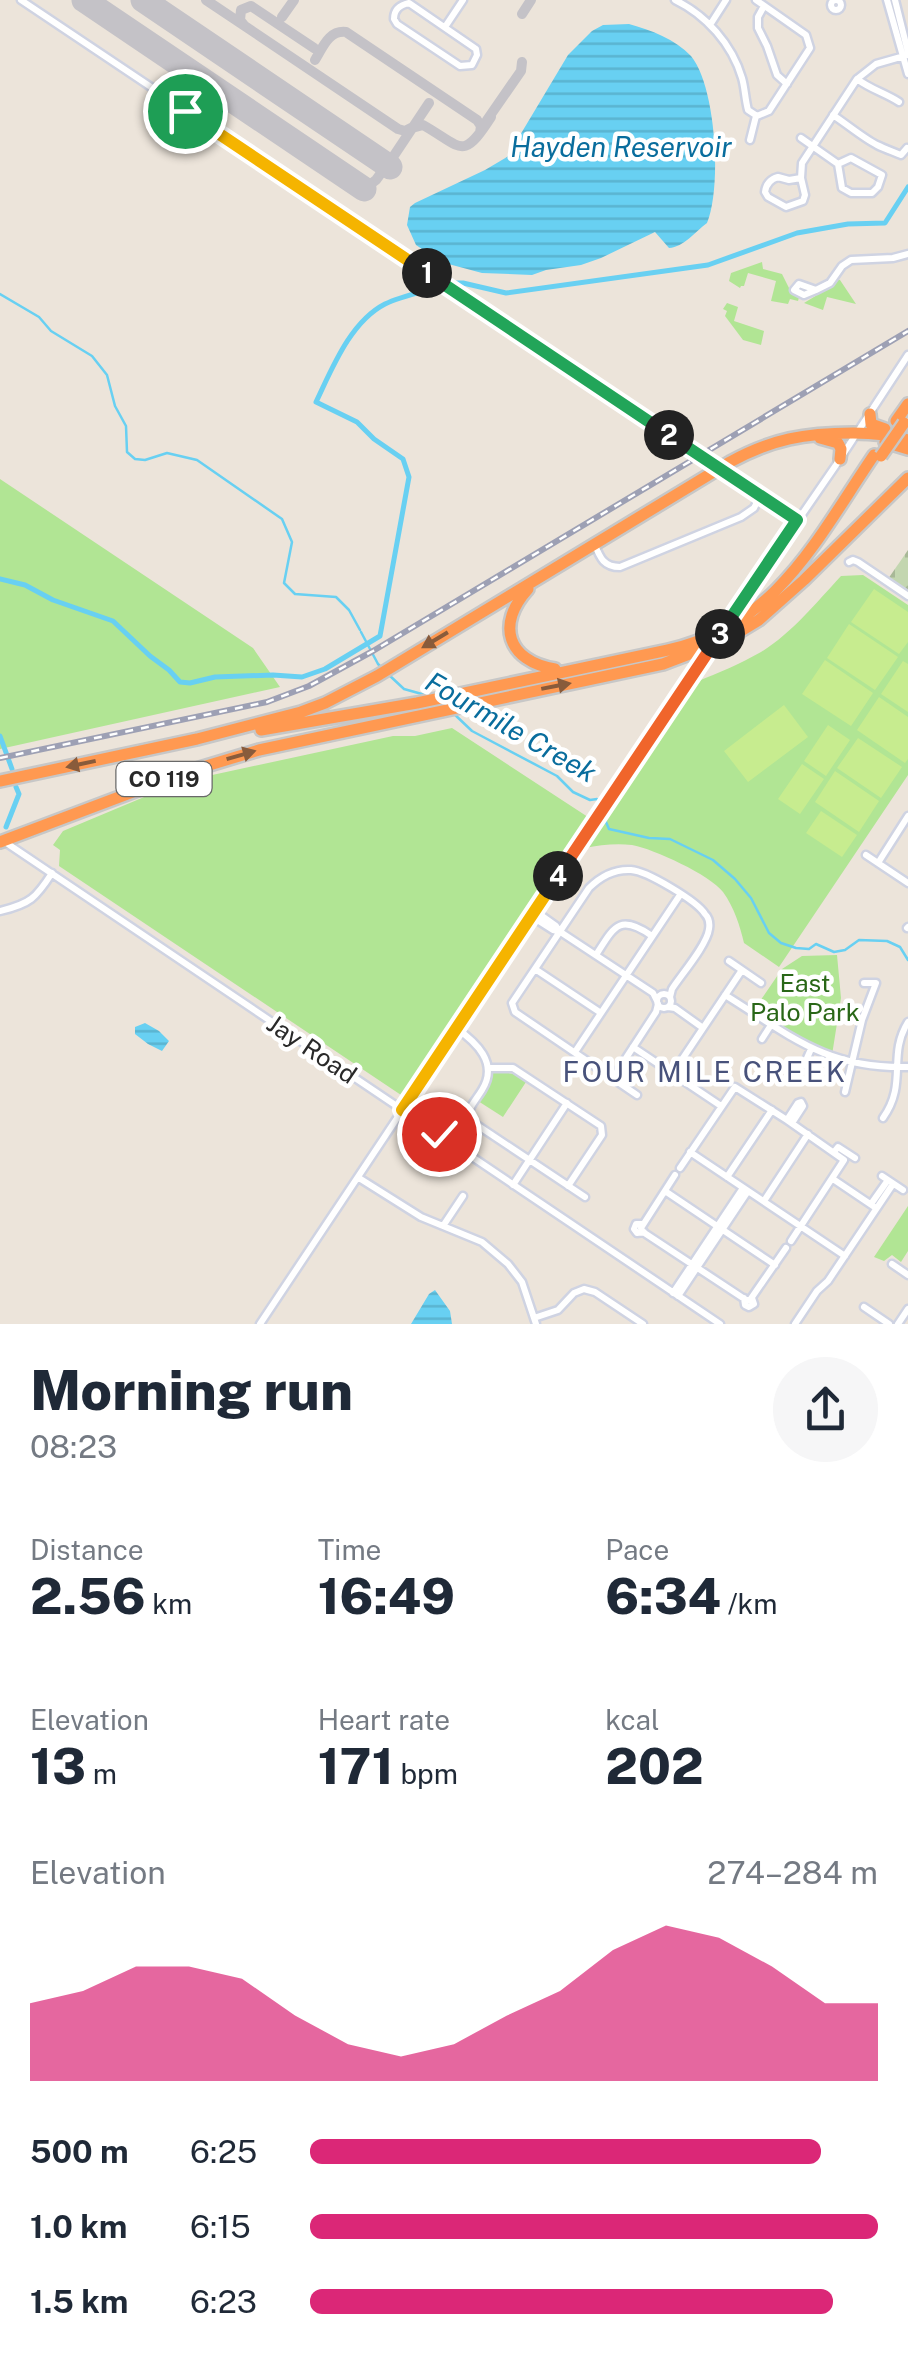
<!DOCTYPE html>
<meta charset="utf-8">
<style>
body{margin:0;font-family:"Public Sans",sans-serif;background:#f6f6f7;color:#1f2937;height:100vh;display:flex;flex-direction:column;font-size:38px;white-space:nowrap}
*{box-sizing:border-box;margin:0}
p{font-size:32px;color:#747a83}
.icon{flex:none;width:55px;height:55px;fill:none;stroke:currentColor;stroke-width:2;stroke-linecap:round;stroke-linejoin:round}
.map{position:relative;height:1324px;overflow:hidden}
.details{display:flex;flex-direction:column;background:#fff;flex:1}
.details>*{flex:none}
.pin{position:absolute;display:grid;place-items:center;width:85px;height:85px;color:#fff;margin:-42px;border:5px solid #fff;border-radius:50%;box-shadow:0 2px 10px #0007}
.km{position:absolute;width:50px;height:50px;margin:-25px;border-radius:50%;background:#222;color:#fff;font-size:28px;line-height:50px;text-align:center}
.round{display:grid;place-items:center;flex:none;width:105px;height:105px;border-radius:52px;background:#f6f6f7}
.headline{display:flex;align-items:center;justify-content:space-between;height:170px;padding:0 30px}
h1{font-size:55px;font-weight:800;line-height:75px}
.figures{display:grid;grid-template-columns:repeat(3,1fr);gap:15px;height:170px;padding:10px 30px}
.figures div{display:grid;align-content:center}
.figures b{font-size:50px;font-weight:800}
.figures small{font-size:28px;font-weight:400}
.figures p{font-size:28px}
.chart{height:280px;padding:20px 30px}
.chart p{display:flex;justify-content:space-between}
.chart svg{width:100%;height:180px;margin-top:10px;fill:#db2777;opacity:.7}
ul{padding:0 30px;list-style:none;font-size:32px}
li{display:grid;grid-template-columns:160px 120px 1fr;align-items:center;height:75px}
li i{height:25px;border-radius:12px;background:#db2777}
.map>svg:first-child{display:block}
.grass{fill:#b1e594}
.cemetery{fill:url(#cemetery-stones)}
.pitch{fill:#c7ec8f}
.water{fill:url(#water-rules)}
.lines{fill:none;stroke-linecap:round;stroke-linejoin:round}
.stream{stroke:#68d0f2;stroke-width:2.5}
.canal{stroke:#68d0f2;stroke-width:5}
.taxiway{stroke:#c4c2c7;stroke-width:10}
.runway{stroke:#c4c2c7;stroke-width:25}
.minor-casing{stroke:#cfd3e2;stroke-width:11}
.highway-casing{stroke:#c7c7c7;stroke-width:16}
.minor{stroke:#fff;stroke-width:6}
.highway{stroke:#ff9951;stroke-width:11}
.rail-casing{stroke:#9da0b4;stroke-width:6}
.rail{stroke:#fff;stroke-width:2.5;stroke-dasharray:8;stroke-linecap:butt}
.minor-bridge-casing{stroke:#cfd3e2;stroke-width:11;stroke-linecap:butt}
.highway-bridge-casing{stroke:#c7c7c7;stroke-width:16;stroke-linecap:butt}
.minor-bridge{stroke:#fff;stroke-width:6}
.highway-bridge{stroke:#ff9951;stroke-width:11}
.oneway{fill:#895b3b}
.split-1-casing{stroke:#fff;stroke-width:20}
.split-2-casing{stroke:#fff;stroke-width:20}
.split-3-casing{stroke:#fff;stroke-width:20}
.split-4-casing{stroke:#fff;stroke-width:20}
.split-5-casing{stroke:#fff;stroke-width:20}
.split-1{stroke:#f5b400;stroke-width:12}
.split-2{stroke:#22a559;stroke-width:12}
.split-3{stroke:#22a559;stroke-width:12}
.split-4{stroke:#f0652b;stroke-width:12}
.split-5{stroke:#f5b400;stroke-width:12}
.labels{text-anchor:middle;stroke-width:9;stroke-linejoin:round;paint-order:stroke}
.shield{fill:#fff;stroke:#696969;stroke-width:2.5}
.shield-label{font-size:22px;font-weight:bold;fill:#292929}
.park-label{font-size:25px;fill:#296717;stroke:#fff}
.street-label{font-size:25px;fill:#292929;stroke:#fff}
.water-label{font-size:28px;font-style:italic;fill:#096d9d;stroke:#fff}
.neighbourhood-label{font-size:28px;letter-spacing:2.5px;fill:#48527b;stroke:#fff}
</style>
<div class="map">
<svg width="908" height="1324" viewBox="0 0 908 1324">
<defs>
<pattern id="cemetery-stones" width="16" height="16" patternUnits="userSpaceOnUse" patternTransform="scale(2.5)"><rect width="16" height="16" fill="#c3d6b0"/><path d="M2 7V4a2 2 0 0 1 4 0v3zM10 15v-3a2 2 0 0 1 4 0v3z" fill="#a8b897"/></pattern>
<pattern id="water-rules" width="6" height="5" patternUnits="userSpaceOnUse" patternTransform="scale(2.5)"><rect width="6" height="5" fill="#68d0f2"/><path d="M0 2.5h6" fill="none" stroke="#5ab3d0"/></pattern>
</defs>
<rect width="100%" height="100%" fill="#ece4da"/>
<path class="grass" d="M 762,262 L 763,269 L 782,274 L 791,292 L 800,294 L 798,301 L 790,299 L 788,304 L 771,301 L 776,281 L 748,273 L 744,286 L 741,286 L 740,288 L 729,281 L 731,273 Z
M 837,279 L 840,280 L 856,304 L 827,297 L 823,310 L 804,303 L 832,286 Z
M 727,303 L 738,307 L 734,321 L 764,331 L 761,345 L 743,340 L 725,316 L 727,311 L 723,309 Z
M 0,479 L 253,648 L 280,687 L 0,749 Z
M 863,575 L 908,605 L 908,775 L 779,967 L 744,943 C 740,926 734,907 723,892 C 710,875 654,849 632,845 C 616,843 600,845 585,848 L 696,682 C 718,673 740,664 761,652 C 792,633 816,603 841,576 Z
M 452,728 L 591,819 L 404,1097 L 59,866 L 60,850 L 53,845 L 63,831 L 180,782 L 393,736 L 415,736 Z
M 837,955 L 841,998 L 832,1055 L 816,1049 L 754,1010 L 782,969 L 802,956 Z
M 490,1070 L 514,1074 L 526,1082 L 503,1117 L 478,1101 L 490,1080 Z
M 908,1206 L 908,1251 L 901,1262 L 892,1255 L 884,1261 L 874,1257 Z"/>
<path class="cemetery" d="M 908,550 L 908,592 L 888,579 Z"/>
<path class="pitch" d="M 874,589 L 908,612 L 908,642 L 899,654 L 851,622 Z
M 849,624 L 898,657 L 875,690 L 827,658 Z
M 825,660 L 873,693 L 851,726 L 802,694 Z
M 903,661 L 908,664 L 908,712 L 881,694 Z
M 879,697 L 908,717 L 908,759 L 905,763 L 857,730 Z
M 784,705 L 808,737 L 748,782 L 724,751 Z
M 828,725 L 850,740 L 826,776 L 804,761 Z
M 858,738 L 902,767 L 881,798 L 837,768 Z
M 802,764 L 824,779 L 800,814 L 778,799 Z
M 835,771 L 879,801 L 859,832 L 815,802 Z
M 821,811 L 857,835 L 842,857 L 806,833 Z"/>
<path class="water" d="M 629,24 C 651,30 675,39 691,56 C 716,86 722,187 707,223 C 695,232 684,247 669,248 L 655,232 L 601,258 L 581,265 L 546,270 L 532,275 L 482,273 L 441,262 L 416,245 L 407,225 L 410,207 L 415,203 L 485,170 L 507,157 L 568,55 L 592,31 L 603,25 Z
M 145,1023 L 159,1031 L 169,1041 L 162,1051 L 148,1044 L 135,1034 L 135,1027 Z
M 435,1290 L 450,1311 L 452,1324 L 411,1324 L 429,1294 Z"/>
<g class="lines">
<path class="stream" d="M 0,294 L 39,317 L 51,331 L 92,356 L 107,375 L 115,406 L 126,426 L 127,452 L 135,459 L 145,460 L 167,453 L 197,460 L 282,519 L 292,542 L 284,583 L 295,594 L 336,597 L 349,610 L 360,630
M 361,632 L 378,664 L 383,669
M 389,675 L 404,689 L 429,696
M 452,712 L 472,731 L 557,776 L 573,792 L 590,800 L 597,799 L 601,807
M 603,815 L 609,829 L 649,838 L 670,839 L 713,860 L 735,879 L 751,898 L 769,933 L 781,943 L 796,948 L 809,949 L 816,944 L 834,952 L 845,950 L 859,940 L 887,941 L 900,947 L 908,960"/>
<path class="canal" d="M 448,283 L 463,283 L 506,293 L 708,265 L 797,233 L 848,224 L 885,223 L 908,187
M 0,579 L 25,585 L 53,600 L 113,621 L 150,656 L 169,670 L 180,682 L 190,683 L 215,677 L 273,675 L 302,677 L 325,669 L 380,636 L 409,477 L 403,459 L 374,439 L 357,422 L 316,402 C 332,369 350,322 385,304 C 401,296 422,292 439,287
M 0,736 L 12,769
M 6,827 L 19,794 L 16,787"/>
<path class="taxiway" d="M 206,0 L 398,129 L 405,131 L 413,127
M 522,14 L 531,0
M 282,17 L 294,0
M 244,25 L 240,20 L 241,10 L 251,6 L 314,48
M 315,60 C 323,47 329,30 346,32 L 477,120 L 481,126 L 480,133
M 487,120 L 521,71 L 522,62
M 412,128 L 423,125 C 462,147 462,162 491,117
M 376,157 L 383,159 L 393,157 L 429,103
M 364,189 L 376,180 L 392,158"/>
<path class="runway" d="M 84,0 L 364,189
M 143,0 L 390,167"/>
<defs>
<path id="minor" d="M831 5a5 5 0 1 1 10 0a5 5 0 1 1-10 0Z
M 21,0 L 797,520
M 675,0 C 706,15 732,44 742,78 C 745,88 745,99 748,110 L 757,116 L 769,111 L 810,48 L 806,35 L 756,0
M 887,0 L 908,74
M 895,0 L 908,52
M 409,3 L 476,49 L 477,55 L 472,65 L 460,66 L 397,24 L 394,19 C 394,9 400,5 409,3 Z
M 764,6 L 758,17 L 758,28 L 767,46 L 777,75 L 787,84
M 710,25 L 726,0
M 445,27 L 463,0
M 857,79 C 870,89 885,93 899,102
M 833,115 C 845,123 866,140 877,145 C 885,149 894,152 901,155 L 907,148
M 801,138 L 838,164
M 750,140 L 756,116
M 851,158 L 882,175 L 878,187 L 872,193 L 851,193 L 842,188 L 838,164 Z
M 778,177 L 789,180 L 801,178 L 805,195 L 803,201 L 786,207 L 768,197 L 765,192 C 766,184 771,179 778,177 Z
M 801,178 L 802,163 L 857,79 L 876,64 L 908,55
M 816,290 L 804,295 L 794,290 L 799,284 L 816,290 L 830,283 L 842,266 L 851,260 L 893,258 L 908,254
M 595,545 C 600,558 604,567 620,567 L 741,517 L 754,508 L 760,496
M 849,562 L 853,560 L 858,562 L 908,596
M 739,606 L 836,465 L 908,355
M 5,842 L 720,1324
M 866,855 L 908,883
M 878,863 L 908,816
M 0,911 C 30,904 36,898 52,873
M 535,911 L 556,926 L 559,931 L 653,993 L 657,1001
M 531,916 L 553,930 L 558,931
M 907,928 L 908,927
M 596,955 C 614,927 619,913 652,936
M 729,961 L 761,983
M 535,969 L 601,1013
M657 1001a7 7 0 1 1 14 0a7 7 0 1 1-14 0Z
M 725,995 C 791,1036 826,1069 908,1067
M 668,1007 L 675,1008 L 703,1028
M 456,1028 C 476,1042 499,1063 482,1090 C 476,1100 468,1107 468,1119 L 585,1197
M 762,1039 L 771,1025
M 633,1047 L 721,1106
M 575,1052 L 680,895
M 804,1065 L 811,1049
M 488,1068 L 513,1068 L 601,1126 L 602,1135 L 568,1186
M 617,1072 L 628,1080 L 625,1086
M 673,1073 L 742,970
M 613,1078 L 656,1012 L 658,1004
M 845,1092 L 862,1020 L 876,983 L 864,983
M 637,1095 L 515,1012 L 512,1003 L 589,888 C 601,876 614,869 631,870 C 647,871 697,901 705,914 C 709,918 710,923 709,929 C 707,945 681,975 672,989 L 670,997
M 883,1118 C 908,1083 887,1056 908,1022
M 787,1120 L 798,1103 L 801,1102 L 803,1106 L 792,1123
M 690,1152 L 845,1256
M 834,1152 L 838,1147 L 855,1158
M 680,1168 L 735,1087 L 787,1120 L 844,1160 L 791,1241
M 675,1175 L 641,1228 L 643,1232 L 746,1300 L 750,1300 L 786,1248
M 882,1176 L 903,1190
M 727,1177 L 772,1110
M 359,1178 L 421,1217 L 482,1242 L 508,1264 L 522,1282 L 536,1324
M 833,1179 L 876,1208
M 513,1185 L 567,1103
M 665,1191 L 775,1265
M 764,1201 L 808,1134
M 871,1204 L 888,1180
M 642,1224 L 636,1224 L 634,1229 L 637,1233 L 644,1232
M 443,1226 L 463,1196
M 892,1264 L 908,1275
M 673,1293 L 743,1188
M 678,1296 L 748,1191
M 744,1298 L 745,1305 L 749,1307 L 754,1304 L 752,1298
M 864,1307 L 889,1324
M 534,1318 L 558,1310 L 574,1293 L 584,1289 L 595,1292 L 643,1324
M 260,1324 L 698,666
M 795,1324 L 817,1291 L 828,1281 L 893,1184
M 898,1324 L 908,1309"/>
<path id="highway" d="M 870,414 L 871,424 L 885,429
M 896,421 L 908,404
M 820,438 L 838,443 L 841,449 L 840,459
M 885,442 L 908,449
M 528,589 C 496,624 507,661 555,669
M 261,730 L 417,703 L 668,650 C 777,625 816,540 874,455
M 0,781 L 197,739 L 301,712 L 325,703 L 377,676 L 730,462 C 772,439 805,433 853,433 C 872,433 889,434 908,440
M 0,842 L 183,773 L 259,750 L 663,664 L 726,640 L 759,620 L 804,580 L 908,478"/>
</defs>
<use href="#minor" class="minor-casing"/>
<use href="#highway" class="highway-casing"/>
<use href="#minor" class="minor"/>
<use href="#highway" class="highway"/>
<defs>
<path id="rail" d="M 0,758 L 267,702 L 309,686 L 373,651 L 908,331"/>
</defs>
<use href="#rail" class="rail-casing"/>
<use href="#rail" class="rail"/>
<defs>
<path id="minor-bridge" d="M 698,666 L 739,606"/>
<path id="highway-bridge" d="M 881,456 L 904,423"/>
</defs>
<use href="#minor-bridge" class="minor-bridge-casing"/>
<use href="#highway-bridge" class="highway-bridge-casing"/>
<use href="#minor-bridge" class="minor-bridge"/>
<use href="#highway-bridge" class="highway-bridge"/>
</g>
<defs><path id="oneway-solid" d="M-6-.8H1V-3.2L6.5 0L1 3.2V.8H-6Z" transform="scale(2.5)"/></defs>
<g class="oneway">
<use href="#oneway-solid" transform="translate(435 640) rotate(149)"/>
<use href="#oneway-solid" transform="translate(556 686) rotate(-11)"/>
<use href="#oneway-solid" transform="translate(241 755) rotate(-16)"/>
<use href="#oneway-solid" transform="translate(81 764) rotate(168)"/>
</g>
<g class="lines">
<defs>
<path id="split-1" d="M 185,111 L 427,273"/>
<path id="split-2" d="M 427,273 L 669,435"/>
<path id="split-3" d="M 669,435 L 797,520 L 720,634"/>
<path id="split-4" d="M 558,876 L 720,634"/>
<path id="split-5" d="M 439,1134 L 402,1110 L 558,876"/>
</defs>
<use href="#split-1" class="split-1-casing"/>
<use href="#split-2" class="split-2-casing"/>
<use href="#split-3" class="split-3-casing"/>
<use href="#split-4" class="split-4-casing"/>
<use href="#split-5" class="split-5-casing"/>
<use href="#split-1" class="split-1"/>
<use href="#split-2" class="split-2"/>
<use href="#split-3" class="split-3"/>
<use href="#split-4" class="split-4"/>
<use href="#split-5" class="split-5"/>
</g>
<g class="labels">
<rect class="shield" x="116.5" y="762" width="95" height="34" rx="8"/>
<g class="shield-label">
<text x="164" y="787">CO 119</text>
</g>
<g class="park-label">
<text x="805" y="992">East<tspan x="805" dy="29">Palo Park</tspan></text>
</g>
<g class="street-label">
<text transform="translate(312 1049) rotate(34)" y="9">Jay Road</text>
</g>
<g class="water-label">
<text x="621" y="157">Hayden Reservoir</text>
<text transform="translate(511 727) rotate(30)" y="10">Fourmile Creek</text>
</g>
<g class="neighbourhood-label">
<text x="705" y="1082">FOUR MILE CREEK</text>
</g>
</g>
</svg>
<div class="pin" style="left:185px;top:111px;background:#1e9e55"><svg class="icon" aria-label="arrive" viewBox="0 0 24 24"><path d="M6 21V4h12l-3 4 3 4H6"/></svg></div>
<div class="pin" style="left:439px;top:1134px;background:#d93025"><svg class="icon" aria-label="check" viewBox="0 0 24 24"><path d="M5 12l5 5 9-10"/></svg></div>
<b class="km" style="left:427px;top:273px">1</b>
<b class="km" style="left:669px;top:435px">2</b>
<b class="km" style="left:720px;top:634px">3</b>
<b class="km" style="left:558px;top:876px">4</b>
</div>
<section class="details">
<div class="headline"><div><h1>Morning run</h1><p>08:23</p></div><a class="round"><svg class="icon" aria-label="share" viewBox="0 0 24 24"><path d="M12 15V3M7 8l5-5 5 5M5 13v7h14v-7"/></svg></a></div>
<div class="figures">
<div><p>Distance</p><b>2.56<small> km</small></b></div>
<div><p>Time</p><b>16:49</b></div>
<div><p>Pace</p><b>6:34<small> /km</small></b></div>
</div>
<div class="figures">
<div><p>Elevation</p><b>13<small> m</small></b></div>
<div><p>Heart rate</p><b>171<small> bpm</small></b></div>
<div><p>kcal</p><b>202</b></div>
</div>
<div class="chart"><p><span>Elevation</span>274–284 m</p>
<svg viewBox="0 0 160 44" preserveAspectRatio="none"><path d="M0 44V25L10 22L20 16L30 16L40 19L50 28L60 35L70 38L80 35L90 28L100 22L110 12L120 6L130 9L140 16L150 25L160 25V44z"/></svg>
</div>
<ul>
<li><b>500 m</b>6:25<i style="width:90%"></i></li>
<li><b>1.0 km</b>6:15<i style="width:100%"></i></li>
<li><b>1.5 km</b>6:23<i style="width:92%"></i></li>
</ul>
</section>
